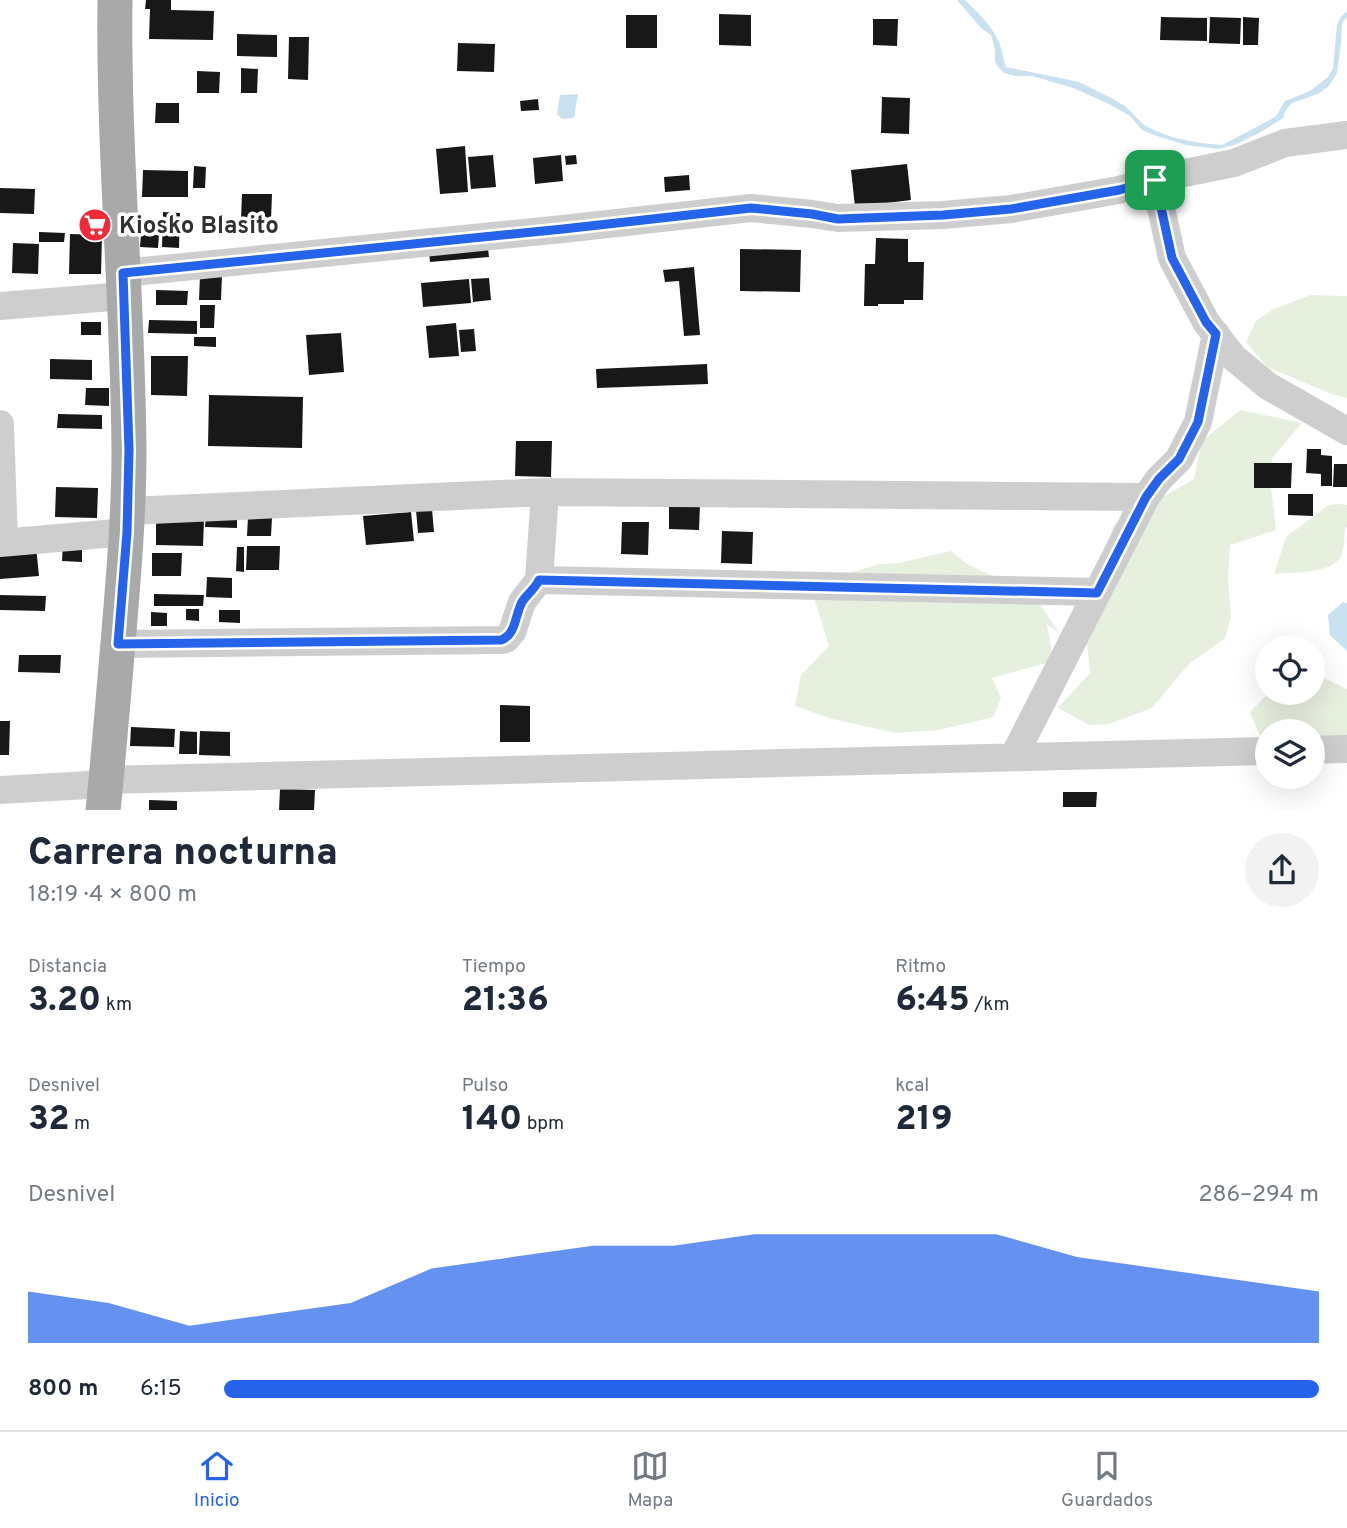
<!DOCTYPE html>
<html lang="es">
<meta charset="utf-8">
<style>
body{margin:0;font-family:Overpass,sans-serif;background:#f2f2f3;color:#1f2937;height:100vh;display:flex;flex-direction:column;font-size:26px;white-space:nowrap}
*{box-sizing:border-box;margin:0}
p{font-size:23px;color:#747a83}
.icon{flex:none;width:38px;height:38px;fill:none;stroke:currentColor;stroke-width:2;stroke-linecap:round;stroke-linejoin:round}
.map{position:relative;height:810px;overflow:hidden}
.panel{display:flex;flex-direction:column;background:#fff;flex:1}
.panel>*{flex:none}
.tools{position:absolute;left:1255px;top:635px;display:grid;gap:14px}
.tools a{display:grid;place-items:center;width:70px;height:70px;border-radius:50%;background:#fff;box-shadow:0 7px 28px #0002;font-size:35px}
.pin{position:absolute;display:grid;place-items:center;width:60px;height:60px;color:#fff;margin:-30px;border-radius:14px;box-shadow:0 4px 10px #0006}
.round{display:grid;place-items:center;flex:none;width:74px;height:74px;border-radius:37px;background:#f2f2f3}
.head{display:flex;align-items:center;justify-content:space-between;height:119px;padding:0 28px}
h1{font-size:38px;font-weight:800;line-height:52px}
.stats{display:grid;grid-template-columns:repeat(3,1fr);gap:10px;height:119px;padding:7px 28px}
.stats div{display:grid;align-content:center}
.stats b{font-size:35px;font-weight:800}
.stats small{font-size:19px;font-weight:400}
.stats p{font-size:19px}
.chart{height:196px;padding:14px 28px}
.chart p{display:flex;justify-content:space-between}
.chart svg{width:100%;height:126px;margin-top:7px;fill:#2563eb;opacity:.7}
ul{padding:0 28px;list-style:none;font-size:23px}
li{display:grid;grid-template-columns:112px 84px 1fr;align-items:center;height:52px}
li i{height:18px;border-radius:9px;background:#2563eb}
.menu{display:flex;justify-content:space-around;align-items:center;height:98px;border-top:2px solid #e0e1e3;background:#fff;font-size:19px;color:#747a83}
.menu a{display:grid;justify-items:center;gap:4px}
.menu .on{color:#2563eb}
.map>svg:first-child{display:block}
.green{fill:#e7efdf}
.water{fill:#cae1ef}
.building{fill:#181818}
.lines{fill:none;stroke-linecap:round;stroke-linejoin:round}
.minor{stroke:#cecece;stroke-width:28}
.major{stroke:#a9a9a9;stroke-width:35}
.route-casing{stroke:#fff;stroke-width:14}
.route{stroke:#2563eb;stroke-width:9}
.labels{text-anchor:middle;stroke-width:7;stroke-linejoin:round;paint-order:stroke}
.poi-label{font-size:24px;font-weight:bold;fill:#313131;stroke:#fff;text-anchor:start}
</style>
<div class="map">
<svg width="1347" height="811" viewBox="0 0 1347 811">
<rect width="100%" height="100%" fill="#fff"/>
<path class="green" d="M 1311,295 L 1347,296 L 1347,398 L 1329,393 L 1267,367 L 1246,342 L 1256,321 L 1274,309 Z
M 1240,410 L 1302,423 L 1272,458 L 1271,487 L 1276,530 L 1230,545 L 1228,580 L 1231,617 L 1225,638 L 1189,664 L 1152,708 L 1109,724 L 1089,725 L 1058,708 L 1090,673 L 1083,605 L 1114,525 L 1194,479 L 1202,441 Z
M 1339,504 L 1347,505 L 1347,526 L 1345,529 C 1344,537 1345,549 1341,556 C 1332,574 1292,572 1274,574 L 1286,537 L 1329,505 Z
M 951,551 L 967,564 L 1033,594 L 1060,634 L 1047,624 L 1053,661 L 992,678 L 1001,698 L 993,717 L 939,730 L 896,733 L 832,719 L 795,706 L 801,675 L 829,646 L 810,585 L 880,564 L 899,563 Z
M 1318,675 L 1347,689 L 1347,742 L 1313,746 L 1312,732 L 1267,732 L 1267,744 L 1263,743 L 1250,712 L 1269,693 L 1312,693 L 1313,676 Z"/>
<path class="water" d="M 957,0 L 965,0 C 979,14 993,26 1000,45 C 1003,53 1003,60 1006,67 L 1079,82 L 1113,99 L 1125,106 L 1144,125 L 1156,131 L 1175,138 L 1201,143 L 1222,145 L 1268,121 L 1276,116 L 1285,101 L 1310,91 L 1328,77 L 1333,68 L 1337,24 L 1340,18 L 1347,11 L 1347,17 L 1342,23 L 1341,43 L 1337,73 L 1329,86 L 1318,94 L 1292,103 L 1286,110 L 1283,118 L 1259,133 L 1235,145 L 1218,149 L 1186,145 L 1154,135 L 1142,130 L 1130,116 L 1109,104 L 1073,88 L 1032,76 L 1014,76 L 1004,73 L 998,67 L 995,62 L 995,49 L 991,35 L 981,28 Z
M 578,94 L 574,118 L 562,119 L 557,114 L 560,95 Z
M 1343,602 L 1347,603 L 1347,651 L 1330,635 L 1328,615 Z"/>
<path class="building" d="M 146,0 L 171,0 L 171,10 L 214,11 L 213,40 L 149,39 L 150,9 L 145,9 Z
M 719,14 L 751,15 L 751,46 L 719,45 Z
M 626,15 L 657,15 L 657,48 L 626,48 Z
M 1161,17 L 1207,18 L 1207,41 L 1160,40 Z
M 1210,17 L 1241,18 L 1240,44 L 1209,43 Z
M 1243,17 L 1259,18 L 1258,45 L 1243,45 Z
M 873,19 L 898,19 L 897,46 L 873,45 Z
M 237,34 L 277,35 L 277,57 L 237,56 Z
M 289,37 L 309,37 L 308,80 L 288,79 Z
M 458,43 L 495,44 L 494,72 L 457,71 Z
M 241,68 L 258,69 L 257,93 L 241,93 Z
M 197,71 L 220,72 L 219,93 L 197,93 Z
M 882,97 L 910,98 L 909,134 L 881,133 Z
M 538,99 L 539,110 L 521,111 L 520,101 Z
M 156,103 L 179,103 L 179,123 L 155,123 Z
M 465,146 L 468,192 L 440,194 L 436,149 Z
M 493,155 L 496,187 L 471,189 L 468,157 Z
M 561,155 L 563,181 L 535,184 L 533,158 Z
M 576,155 L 577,164 L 566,165 L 565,156 Z
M 907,164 L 911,200 L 855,207 L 851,170 Z
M 194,166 L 206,167 L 205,188 L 193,188 Z
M 143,170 L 188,171 L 188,197 L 142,197 Z
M 689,175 L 690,190 L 665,192 L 664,177 Z
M 0,188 L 35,189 L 34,214 L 0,213 Z
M 242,194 L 272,194 L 271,220 L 241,219 Z
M 163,212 L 180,213 L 179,248 L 162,247 Z
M 39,232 L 65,233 L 64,242 L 39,242 Z
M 70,234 L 102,235 L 101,274 L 69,274 Z
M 141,234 L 159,235 L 158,248 L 140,247 Z
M 876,238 L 908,239 L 908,262 L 924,262 L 923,300 L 904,300 L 904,304 L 878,304 L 878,306 L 864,306 L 865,264 L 875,264 Z
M 13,243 L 39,244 L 38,274 L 12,273 Z
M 488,248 L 489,257 L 430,262 L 429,253 Z
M 740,249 L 801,250 L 800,292 L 740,291 Z
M 694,267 L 700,335 L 684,336 L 679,281 L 665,282 L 663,270 Z
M 200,275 L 222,275 L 221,300 L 199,300 Z
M 489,278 L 491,300 L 473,302 L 471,279 Z
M 469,279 L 471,303 L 423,307 L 421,283 Z
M 156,290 L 188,291 L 187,305 L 156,305 Z
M 200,305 L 215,305 L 214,328 L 200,328 Z
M 149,320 L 197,321 L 197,334 L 148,333 Z
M 81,322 L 101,322 L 101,335 L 81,335 Z
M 456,323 L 459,356 L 429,358 L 426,326 Z
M 474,329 L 476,351 L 461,352 L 459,330 Z
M 341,333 L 344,372 L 309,375 L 306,335 Z
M 194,337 L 216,337 L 216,347 L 194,346 Z
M 151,356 L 188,356 L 187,396 L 151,395 Z
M 50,359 L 92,360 L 92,380 L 50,379 Z
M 707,364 L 708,384 L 597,388 L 596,369 Z
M 86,388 L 109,388 L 109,406 L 85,405 Z
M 209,395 L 303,397 L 302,448 L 208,446 Z
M 58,414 L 102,415 L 102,429 L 57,428 Z
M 516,441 L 552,441 L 551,477 L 515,476 Z
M 1307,449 L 1321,449 L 1321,455 L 1332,456 L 1332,486 L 1321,486 L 1321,474 L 1306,473 Z
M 1254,463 L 1292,463 L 1291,488 L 1254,488 Z
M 1334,464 L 1347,464 L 1347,487 L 1333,487 Z
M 56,487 L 98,488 L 97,518 L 55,517 Z
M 1288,494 L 1313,494 L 1313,516 L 1288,515 Z
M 669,504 L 700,505 L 699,530 L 669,529 Z
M 432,509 L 434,532 L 418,533 L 416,510 Z
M 411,512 L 414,541 L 366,545 L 363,516 Z
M 206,515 L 237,516 L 237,528 L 205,527 Z
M 248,517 L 272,518 L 271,536 L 247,536 Z
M 156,519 L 204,520 L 203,546 L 156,545 Z
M 622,522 L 649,522 L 648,555 L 621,554 Z
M 722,531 L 753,532 L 752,564 L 721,563 Z
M 63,541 L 82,541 L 82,562 L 62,561 Z
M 36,546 L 39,576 L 0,579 L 0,550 Z
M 247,546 L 280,546 L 279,570 L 246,570 Z
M 237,547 L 244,547 L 244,572 L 236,571 Z
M 152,553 L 182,553 L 181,576 L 152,576 Z
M 207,577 L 232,578 L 232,598 L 206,597 Z
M 154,594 L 204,595 L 203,606 L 154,606 Z
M 0,595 L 46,596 L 45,611 L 0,610 Z
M 186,609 L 199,609 L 199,621 L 186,620 Z
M 219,610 L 240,610 L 240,623 L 219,622 Z
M 151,612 L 167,613 L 167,626 L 151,626 Z
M 19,655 L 61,655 L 60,673 L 18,672 Z
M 500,705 L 530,706 L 530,742 L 500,742 Z
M 0,721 L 10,721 L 9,755 L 0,755 Z
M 131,727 L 175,729 L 174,747 L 130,746 Z
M 180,731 L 197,732 L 197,754 L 179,754 Z
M 200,731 L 230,732 L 230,756 L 199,755 Z
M 280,789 L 315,790 L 314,811 L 279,811 Z
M 1063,792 L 1097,792 L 1096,807 L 1063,807 Z
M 149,800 L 177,801 L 177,811 L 149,811 Z"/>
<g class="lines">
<path class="minor" d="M 1155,180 L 1172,258 L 1206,322 L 1233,357 L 1268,386 L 1347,431
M 123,273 L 563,229 L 751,208 L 812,214 L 838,218 L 943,215 L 1011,209 L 1119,190 L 1165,177 L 1234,163 L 1285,143 L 1347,135
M 0,306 L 124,296
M 0,424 L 4,542
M 128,511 L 545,492 L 1146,497
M 0,543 L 127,532
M 539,580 L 1097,592
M 118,644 L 501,640 L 506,639 L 512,632 L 522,602 L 539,580 L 545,492
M 1312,750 L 1347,749
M 1014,756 L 1146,497 L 1159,479 L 1179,459 L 1198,422 L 1216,334
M 106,780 L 1267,751
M 0,790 L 106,784"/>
<path class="major" d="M 103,811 C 109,751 114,691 119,631 C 124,571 129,511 129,451 C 128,300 113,150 115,0"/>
</g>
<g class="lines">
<defs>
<path id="route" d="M 1155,180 L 1172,258 L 1206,322 L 1216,334 L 1198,422 L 1179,459 L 1159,479 L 1146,497 L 1097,593 L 539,580 C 535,589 527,594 522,602 C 515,615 516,635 501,640 L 118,644 L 127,532 L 129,450 L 123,273 L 563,229 L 751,208 L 812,214 L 838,219 L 943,215 L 1011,209 L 1119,190 Z"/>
</defs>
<use href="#route" class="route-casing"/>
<use href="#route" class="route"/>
</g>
<defs>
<symbol id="supermarket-disc" viewBox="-11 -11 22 22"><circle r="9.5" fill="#f12a3a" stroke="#fff"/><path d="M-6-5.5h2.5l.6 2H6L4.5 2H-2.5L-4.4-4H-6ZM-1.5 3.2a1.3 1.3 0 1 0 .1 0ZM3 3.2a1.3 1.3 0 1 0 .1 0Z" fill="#fff"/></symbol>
</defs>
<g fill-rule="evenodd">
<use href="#supermarket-disc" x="76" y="206" width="38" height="38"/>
</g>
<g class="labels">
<g class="poi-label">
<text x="119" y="233">Kiosko Blasito</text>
</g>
</g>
</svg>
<div class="tools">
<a><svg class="icon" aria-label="locate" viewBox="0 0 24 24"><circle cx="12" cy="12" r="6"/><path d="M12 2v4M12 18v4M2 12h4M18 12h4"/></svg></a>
<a><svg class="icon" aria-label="layers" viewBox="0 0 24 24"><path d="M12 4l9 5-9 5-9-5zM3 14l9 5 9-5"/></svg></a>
</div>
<div class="pin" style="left:1155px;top:180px;background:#1e9e55"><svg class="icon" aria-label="arrive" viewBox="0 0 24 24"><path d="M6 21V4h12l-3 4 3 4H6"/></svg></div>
</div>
<section class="panel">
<div class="head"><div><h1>Carrera nocturna</h1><p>18:19 · 4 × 800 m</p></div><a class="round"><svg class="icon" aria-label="share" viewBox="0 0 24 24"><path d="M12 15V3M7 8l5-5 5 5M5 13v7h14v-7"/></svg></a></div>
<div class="stats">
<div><p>Distancia</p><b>3.20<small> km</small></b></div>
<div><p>Tiempo</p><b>21:36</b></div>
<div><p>Ritmo</p><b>6:45<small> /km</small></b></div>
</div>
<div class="stats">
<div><p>Desnivel</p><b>32<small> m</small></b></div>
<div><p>Pulso</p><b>140<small> bpm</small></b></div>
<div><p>kcal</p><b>219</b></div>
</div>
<div class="chart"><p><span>Desnivel</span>286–294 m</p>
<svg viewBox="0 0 160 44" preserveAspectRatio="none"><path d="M0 44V26L10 30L20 38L30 34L40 30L50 18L60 14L70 10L80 10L90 6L100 6L110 6L120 6L130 14L140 18L150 22L160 26V44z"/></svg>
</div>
<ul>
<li><b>800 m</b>6:15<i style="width:100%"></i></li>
</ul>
</section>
<nav class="menu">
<a class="on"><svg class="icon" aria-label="home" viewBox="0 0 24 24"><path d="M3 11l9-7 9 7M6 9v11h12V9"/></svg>Inicio</a>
<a><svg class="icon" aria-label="map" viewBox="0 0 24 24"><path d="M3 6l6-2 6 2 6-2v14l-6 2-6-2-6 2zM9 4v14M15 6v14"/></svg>Mapa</a>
<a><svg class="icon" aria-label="saved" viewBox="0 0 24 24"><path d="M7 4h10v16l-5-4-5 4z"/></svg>Guardados</a>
</nav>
